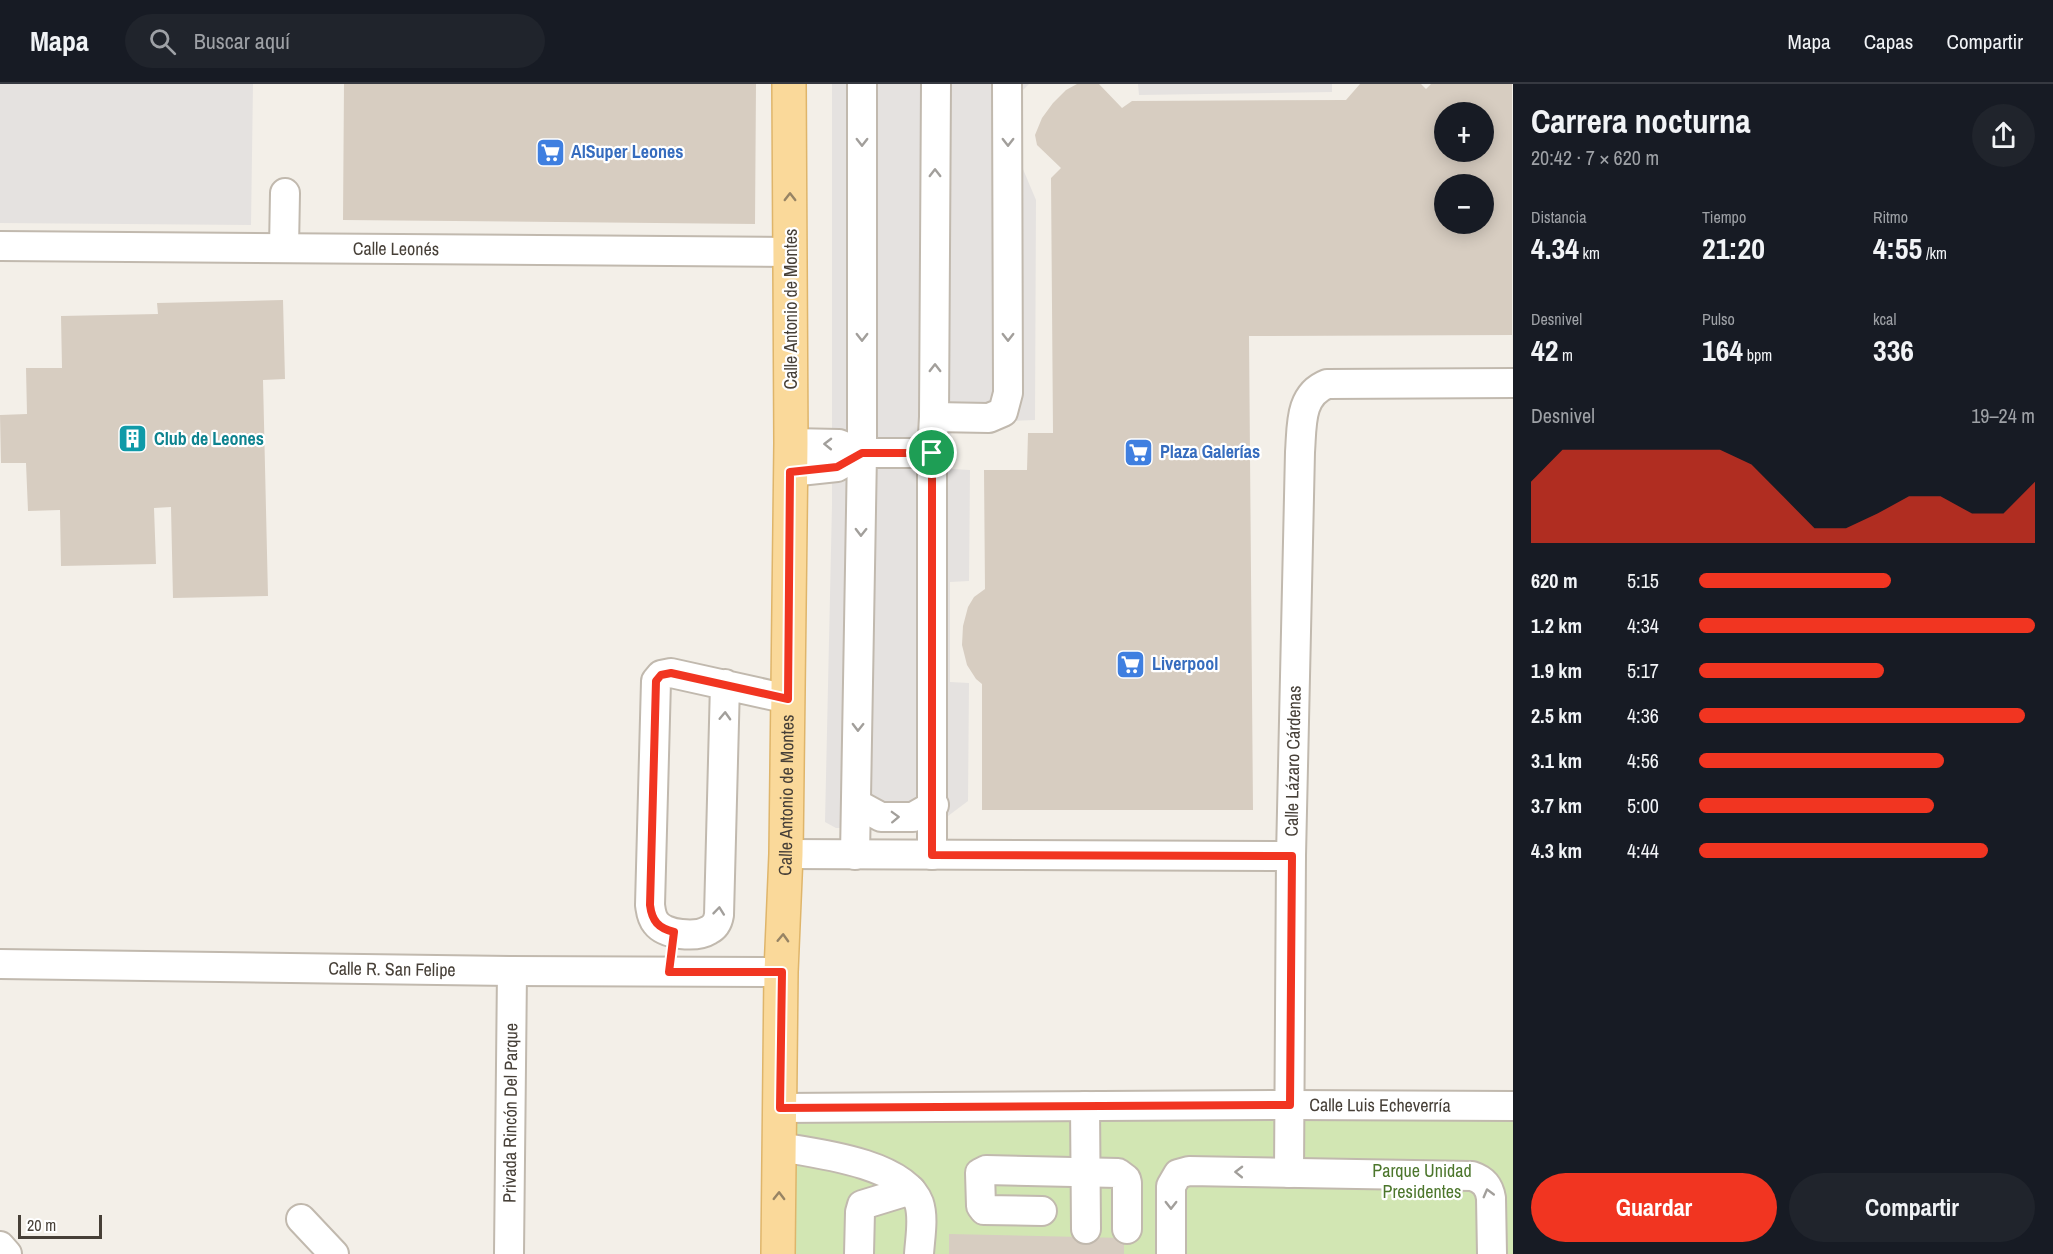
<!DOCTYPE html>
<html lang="es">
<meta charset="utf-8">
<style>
body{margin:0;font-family:"Archivo Narrow",sans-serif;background:#20242c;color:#f1f3f6;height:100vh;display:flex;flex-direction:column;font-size:22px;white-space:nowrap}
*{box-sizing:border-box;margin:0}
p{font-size:20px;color:#9ea1a6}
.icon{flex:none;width:33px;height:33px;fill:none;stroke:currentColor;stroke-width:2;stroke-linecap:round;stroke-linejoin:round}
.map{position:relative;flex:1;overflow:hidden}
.drawer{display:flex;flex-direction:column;background:#171b24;width:540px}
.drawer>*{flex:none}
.tools{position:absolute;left:1434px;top:18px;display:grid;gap:12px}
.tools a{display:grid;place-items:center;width:60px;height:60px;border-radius:50%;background:#171b24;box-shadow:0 3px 15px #0003;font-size:30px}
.scale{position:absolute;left:18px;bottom:15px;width:84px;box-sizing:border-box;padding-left:6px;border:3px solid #463f37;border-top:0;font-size:16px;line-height:21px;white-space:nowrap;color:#463f37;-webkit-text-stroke:4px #fff;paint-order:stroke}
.pin{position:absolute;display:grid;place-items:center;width:51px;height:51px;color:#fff;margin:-26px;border:3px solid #fff;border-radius:50%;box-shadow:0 2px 6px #0007}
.round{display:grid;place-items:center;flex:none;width:63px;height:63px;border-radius:32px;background:#20242c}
.headline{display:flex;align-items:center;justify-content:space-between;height:102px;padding:0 18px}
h1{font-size:33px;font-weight:700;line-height:45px}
.metrics{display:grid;grid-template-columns:repeat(3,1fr);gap:9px;height:102px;padding:6px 18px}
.metrics div{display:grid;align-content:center}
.metrics b{font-size:30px;font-weight:700}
.metrics small{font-size:16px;font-weight:400}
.metrics p{font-size:16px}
.chart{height:168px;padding:12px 18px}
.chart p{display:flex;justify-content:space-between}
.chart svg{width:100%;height:108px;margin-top:6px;fill:#f13521;opacity:.7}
.action{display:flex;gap:12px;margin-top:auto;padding:12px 18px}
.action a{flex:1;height:69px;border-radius:36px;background:#f13521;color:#fff;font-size:24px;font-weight:700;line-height:69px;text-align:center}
.action a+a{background:#20242c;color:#f1f3f6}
ul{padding:0 18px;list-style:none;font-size:20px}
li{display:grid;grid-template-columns:96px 72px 1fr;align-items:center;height:45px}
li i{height:15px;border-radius:8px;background:#f13521}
header{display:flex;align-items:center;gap:36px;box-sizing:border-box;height:84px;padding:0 30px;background:#171b24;border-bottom:2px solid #363941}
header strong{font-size:28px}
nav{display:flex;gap:33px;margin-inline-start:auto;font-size:21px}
.search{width:420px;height:54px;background:#20242c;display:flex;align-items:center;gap:15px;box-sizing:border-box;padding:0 21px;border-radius:33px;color:#9ea1a6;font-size:22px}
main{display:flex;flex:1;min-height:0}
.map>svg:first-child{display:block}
.green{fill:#d2e6b3}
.parking{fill:#e5e2e0}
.building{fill:#d7cdc1;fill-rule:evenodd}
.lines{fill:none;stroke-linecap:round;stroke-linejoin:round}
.minor-casing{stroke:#c1b9ae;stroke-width:32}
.major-casing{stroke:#dfb56a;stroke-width:36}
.minor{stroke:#fff;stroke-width:28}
.major{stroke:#fad99a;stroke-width:33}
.oneway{stroke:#a29f9b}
.oneway2{stroke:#978464}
.route-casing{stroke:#fff;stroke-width:12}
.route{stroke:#f13521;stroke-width:8}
.labels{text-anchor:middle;stroke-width:4.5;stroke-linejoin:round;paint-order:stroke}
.shop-label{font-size:18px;font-weight:bold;fill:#366cbe;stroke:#fff;text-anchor:start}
.street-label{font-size:18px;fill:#463f37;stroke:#fff}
.culture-label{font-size:18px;font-weight:bold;fill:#0d838f;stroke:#fff;text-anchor:start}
.park-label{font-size:18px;fill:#4c762c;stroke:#fff}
</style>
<header>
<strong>Mapa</strong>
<div class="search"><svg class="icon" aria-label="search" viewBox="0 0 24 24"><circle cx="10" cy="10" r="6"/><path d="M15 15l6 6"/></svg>Buscar aquí</div>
<nav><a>Mapa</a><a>Capas</a><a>Compartir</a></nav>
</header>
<main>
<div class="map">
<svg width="1513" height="1170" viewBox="0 0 1513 1170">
<rect width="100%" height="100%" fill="#f3efe8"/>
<path class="green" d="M 1513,1024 L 1513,1170 L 787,1170 L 788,1030 Z"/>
<path class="parking" d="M 0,0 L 253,0 L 251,141 L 0,139 Z
M 832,0 L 1029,0 L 1017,12 L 1015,66 L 1036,116 L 1035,336 L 951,339 L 952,385 L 970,386 L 969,497 L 950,498 L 950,598 L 969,599 L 968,717 L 948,732 L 946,742 L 836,744 L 825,738 L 832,421 Z
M 1138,0 L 1332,0 L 1332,8 L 1139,11 Z"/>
<path class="building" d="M 344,0 L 756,0 L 755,140 L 343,136 Z
M 1077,0 L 1099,0 L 1122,24 L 1132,17 L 1346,16 L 1360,0 L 1421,0 L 1426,5 L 1431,0 L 1512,0 L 1512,251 L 1249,252 L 1253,726 L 982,726 L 982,600 L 976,595 L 967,581 L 962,561 L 963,542 L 968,523 L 974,513 L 985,505 L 984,386 L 1027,386 L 1028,349 L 1053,349 L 1051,94 L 1061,84 L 1037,61 L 1035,51 L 1042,34 L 1053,19 L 1066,6 ZM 1444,28 L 1484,28 L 1484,68 L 1444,68 ZM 1444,100 L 1484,100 L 1484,140 L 1444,140 Z
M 283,216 L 285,295 L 263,296 L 268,512 L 173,514 L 171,423 L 154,424 L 156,480 L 61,482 L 60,426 L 28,427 L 26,379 L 1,379 L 0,331 L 27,330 L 26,284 L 62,284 L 61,232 L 158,230 L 157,219 Z
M 949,1150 L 1124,1154 L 1124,1170 L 949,1170 Z"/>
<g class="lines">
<defs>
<g id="minor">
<path id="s1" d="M 0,162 L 791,168"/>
<path d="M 284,164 L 285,109"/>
<path d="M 934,333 L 989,334 L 1003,328 L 1008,309 L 1007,0"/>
<path d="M 791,359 L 839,360 L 862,369 L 932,369"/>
<path d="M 790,388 L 837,383 L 862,369"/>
<path d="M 725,600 L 719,831 C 718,837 715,843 709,846 C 696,854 665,851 656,839 C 651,833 651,827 650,821 L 656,597 L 661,591 L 671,589 L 788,615"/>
<path d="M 857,720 L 881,733 L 913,733 L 934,721"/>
<path d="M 786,770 L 1291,772"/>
<path d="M 855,771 L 862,369 L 862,0"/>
<path d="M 932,771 L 932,369 L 934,333 L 936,0"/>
<path id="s2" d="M 0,880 L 512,887 L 781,888"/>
<path d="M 1085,1022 L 1086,1145"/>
<path id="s3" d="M 780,1024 L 1290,1021 L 1513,1022"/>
<path d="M 779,1063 C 815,1069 904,1079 919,1119 C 924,1134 920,1154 919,1170"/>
<path id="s4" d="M 1289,1089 L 1291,772 L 1300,368 C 1302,342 1299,311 1327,300 L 1513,299"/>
<path d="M 1042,1127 L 984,1126 L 981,1122 L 980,1089 L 986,1086 L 1118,1089 L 1126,1095 L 1127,1099 L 1127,1145"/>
<path d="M 301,1135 L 334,1170"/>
<path d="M 0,1162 L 7,1170"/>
<path id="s5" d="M 509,1170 L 512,887"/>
<path d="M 859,1170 L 860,1128 L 862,1121 L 911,1106"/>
<path d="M 1171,1170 L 1171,1102 L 1178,1090 L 1189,1087 L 1472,1092 C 1484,1096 1489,1102 1491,1114 L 1492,1170"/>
</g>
<g id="major">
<path id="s6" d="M 778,1170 L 781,888 L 786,770 L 791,359 L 789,0"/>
</g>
</defs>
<use href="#minor" class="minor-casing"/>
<use href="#major" class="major-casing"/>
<use href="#minor" class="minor"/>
<use href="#major" class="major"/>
</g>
<defs><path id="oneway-chevron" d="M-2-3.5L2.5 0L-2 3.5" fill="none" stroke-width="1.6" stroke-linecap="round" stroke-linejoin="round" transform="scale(1.5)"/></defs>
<g class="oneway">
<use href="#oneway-chevron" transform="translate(862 58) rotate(90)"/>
<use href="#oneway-chevron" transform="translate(1008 58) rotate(90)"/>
<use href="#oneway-chevron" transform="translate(935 89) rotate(-90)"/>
<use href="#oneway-chevron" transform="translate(862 253) rotate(90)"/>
<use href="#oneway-chevron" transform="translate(1008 253) rotate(90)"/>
<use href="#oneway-chevron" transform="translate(935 284) rotate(-90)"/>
<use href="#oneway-chevron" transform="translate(828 360) rotate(-179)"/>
<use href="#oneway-chevron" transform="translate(861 448) rotate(91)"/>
<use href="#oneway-chevron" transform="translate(725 632) rotate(-88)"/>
<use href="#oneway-chevron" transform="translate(858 643) rotate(91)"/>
<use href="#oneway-chevron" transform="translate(895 733) rotate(-2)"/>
<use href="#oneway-chevron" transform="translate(719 827) rotate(-84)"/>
<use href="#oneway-chevron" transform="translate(1239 1088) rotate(-179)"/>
<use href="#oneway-chevron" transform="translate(1488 1109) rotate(-105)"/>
<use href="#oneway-chevron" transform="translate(1171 1121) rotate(90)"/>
</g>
<g class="oneway2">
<use href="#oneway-chevron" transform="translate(790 113) rotate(-90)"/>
<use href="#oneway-chevron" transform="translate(783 854) rotate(-88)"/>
<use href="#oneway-chevron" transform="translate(779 1112) rotate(-89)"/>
</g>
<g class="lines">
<defs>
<path id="route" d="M 862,369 L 932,369 L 932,771 L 1292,772 L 1290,1021 L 780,1024 L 782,888 L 669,888 L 674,848 C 658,844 652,837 650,821 L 656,597 L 661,591 L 671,589 L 788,615 L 790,388 L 837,383 Z"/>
</defs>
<use href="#route" class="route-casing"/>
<use href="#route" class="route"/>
</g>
<defs>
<symbol id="supermarket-square" viewBox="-11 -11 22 22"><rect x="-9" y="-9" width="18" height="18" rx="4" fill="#3f7fe0" stroke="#fff"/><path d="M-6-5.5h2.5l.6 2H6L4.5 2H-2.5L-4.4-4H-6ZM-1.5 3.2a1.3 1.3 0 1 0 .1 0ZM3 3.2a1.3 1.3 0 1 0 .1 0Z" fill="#fff"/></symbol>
<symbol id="building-square" viewBox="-11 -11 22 22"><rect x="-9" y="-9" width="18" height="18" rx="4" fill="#0f9aa8" stroke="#fff"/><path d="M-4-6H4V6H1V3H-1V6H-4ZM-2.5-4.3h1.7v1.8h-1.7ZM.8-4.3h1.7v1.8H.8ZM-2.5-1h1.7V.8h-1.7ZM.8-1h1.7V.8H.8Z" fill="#fff"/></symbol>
</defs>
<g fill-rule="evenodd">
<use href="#supermarket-square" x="534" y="52" width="33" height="33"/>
<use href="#building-square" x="116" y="338" width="33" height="33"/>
<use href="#supermarket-square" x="1122" y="352" width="33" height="33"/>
<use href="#supermarket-square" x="1114" y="564" width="33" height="33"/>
</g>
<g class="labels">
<g class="shop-label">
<text x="571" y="74">AlSuper Leones</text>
<text x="1160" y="374">Plaza Galerías</text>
<text x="1152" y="586">Liverpool</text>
</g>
<g class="street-label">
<text dy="6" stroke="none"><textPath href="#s1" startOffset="396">Calle Leonés</textPath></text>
<text transform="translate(791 225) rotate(-90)" y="6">Calle Antonio de Montes</text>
<text dy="6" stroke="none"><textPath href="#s4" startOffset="412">Calle Lázaro Cárdenas</textPath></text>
<text dy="6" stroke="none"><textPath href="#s6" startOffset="459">Calle Antonio de Montes</textPath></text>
<text dy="6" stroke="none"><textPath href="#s2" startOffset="392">Calle R. San Felipe</textPath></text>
<text dy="6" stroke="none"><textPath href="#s3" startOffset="600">Calle Luis Echeverría</textPath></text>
<text dy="6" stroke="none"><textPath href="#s5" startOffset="141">Privada Rincón Del Parque</textPath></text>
</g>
<g class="culture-label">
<text x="154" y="361">Club de Leones</text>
</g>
<g class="park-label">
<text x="1422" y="1093">Parque Unidad<tspan x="1422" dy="21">Presidentes</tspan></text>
</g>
</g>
</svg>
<div class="tools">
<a>+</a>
<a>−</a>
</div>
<div class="scale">20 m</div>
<div class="pin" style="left:932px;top:369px;background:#1e9e55"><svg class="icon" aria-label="arrive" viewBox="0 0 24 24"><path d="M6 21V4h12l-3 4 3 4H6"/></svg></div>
</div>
<section class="drawer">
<div class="headline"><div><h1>Carrera nocturna</h1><p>20:42 · 7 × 620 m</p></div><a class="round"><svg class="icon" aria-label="share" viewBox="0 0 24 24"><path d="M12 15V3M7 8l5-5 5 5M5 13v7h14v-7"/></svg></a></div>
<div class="metrics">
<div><p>Distancia</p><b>4.34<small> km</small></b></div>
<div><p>Tiempo</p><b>21:20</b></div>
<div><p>Ritmo</p><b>4:55<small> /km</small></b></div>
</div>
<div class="metrics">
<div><p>Desnivel</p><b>42<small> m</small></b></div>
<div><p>Pulso</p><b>164<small> bpm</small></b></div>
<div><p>kcal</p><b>336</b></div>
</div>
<div class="chart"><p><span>Desnivel</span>19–24 m</p>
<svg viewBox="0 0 160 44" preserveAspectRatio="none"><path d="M0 44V19L10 6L20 6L30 6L40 6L50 6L60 6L70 12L80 25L90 38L100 38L110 32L120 25L130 25L140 32L150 32L160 19V44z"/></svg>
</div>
<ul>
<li><b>620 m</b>5:15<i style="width:57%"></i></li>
<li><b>1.2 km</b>4:34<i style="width:100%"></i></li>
<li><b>1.9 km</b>5:17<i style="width:55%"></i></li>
<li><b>2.5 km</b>4:36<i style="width:97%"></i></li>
<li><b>3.1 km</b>4:56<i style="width:73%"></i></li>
<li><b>3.7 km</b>5:00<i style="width:70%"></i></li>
<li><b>4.3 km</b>4:44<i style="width:86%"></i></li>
</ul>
<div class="action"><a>Guardar</a><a>Compartir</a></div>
</section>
</main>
